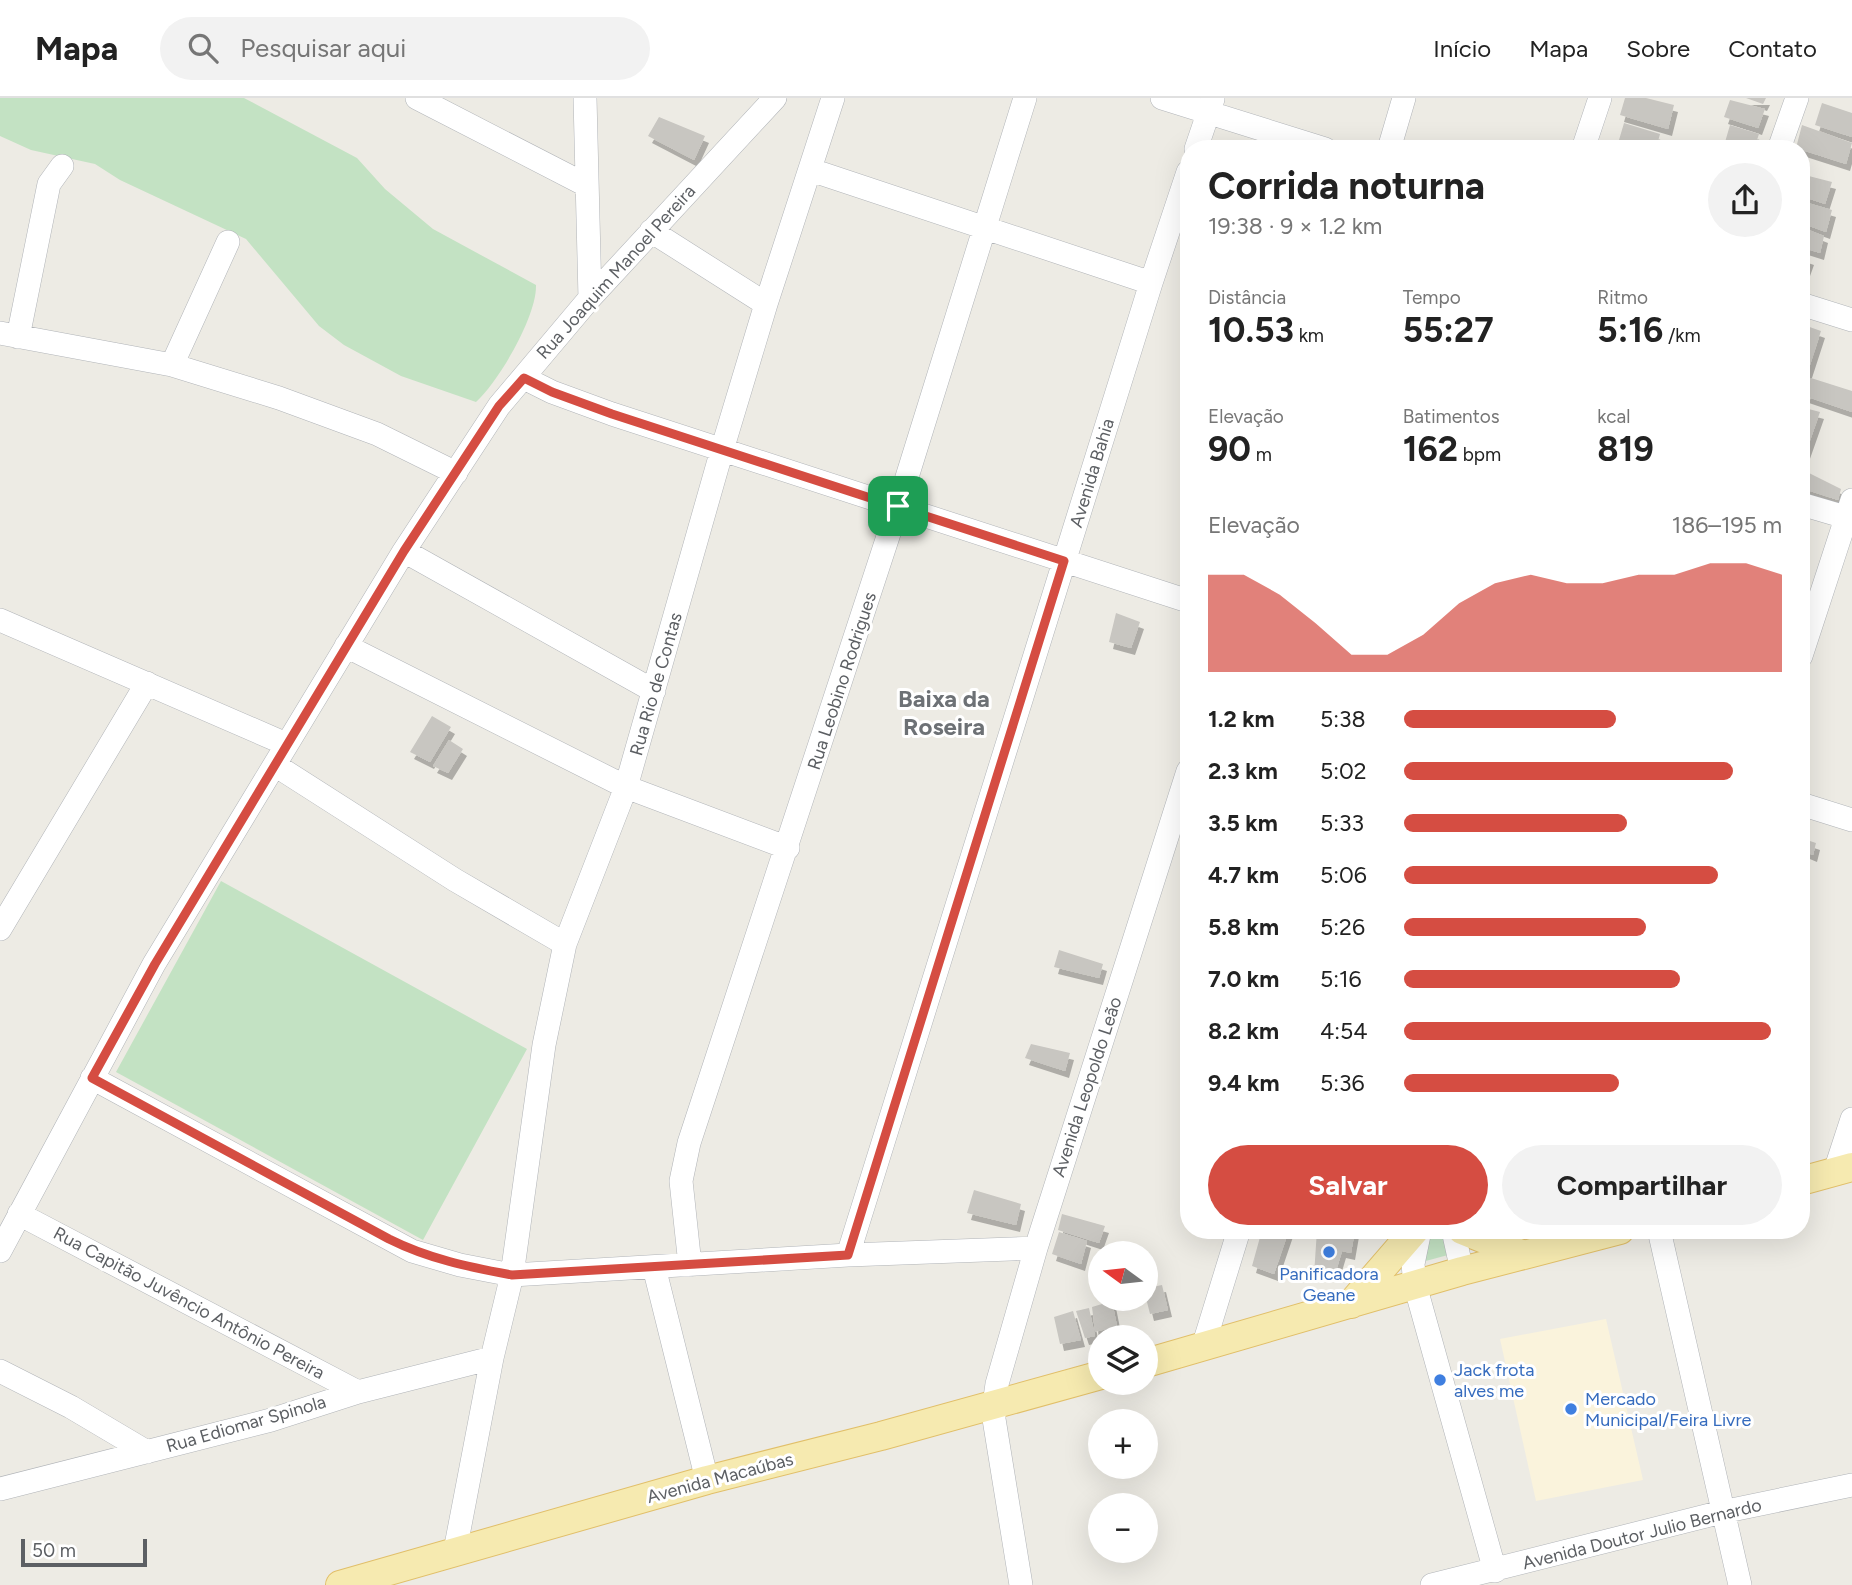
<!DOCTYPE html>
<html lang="pt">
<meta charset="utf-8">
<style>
body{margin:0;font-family:Figtree,sans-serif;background:#f2f2f2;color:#222;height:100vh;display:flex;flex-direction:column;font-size:26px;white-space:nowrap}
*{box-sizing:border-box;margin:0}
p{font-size:23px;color:#767676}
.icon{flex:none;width:38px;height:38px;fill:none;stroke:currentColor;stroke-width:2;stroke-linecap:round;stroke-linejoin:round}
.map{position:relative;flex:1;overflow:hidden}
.panel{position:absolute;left:1180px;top:42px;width:630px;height:1099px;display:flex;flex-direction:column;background:#fff;border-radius:28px;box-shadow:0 7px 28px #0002}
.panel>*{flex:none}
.needle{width:46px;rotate:285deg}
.buttons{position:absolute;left:1088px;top:1143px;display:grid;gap:14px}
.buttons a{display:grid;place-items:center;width:70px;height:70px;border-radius:50%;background:#fff;box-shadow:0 7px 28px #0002;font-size:35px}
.scale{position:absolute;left:21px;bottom:18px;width:126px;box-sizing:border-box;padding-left:7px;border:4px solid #5c5f63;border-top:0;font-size:19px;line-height:24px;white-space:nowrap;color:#5c5f63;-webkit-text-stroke:5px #fff;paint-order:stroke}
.pin{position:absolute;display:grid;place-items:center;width:60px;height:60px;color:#fff;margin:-30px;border-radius:14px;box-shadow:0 4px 10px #0006}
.round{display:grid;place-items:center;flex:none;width:74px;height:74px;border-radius:37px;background:#f2f2f2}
.overview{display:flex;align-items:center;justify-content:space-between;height:119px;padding:0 28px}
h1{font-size:38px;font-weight:700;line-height:52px}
.figures{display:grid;grid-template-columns:repeat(3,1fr);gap:10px;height:119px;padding:7px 28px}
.figures div{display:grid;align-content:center}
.figures b{font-size:35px;font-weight:700}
.figures small{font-size:19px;font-weight:400}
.figures p{font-size:19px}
.chart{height:196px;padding:14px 28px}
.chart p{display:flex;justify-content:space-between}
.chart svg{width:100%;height:126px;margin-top:7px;fill:#d54d42;opacity:.7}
.action{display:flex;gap:14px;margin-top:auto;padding:14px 28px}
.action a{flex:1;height:80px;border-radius:42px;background:#d54d42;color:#fff;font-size:28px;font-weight:700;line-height:80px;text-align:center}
.action a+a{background:#f2f2f2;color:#222}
ul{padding:0 28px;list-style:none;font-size:23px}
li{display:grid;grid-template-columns:112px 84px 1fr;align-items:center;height:52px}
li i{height:18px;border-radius:9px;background:#d54d42}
header{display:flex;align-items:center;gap:42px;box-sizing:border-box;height:98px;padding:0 35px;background:#fff;border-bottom:2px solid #e0e0e0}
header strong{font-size:33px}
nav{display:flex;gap:38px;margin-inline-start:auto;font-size:24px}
.search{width:490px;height:63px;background:#f2f2f2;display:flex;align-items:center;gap:18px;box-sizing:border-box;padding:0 24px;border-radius:38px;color:#767676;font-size:26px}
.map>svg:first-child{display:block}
.commercial{fill:#faf3dc}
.green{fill:#c3e2c3}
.building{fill:#c8c6c1;filter:url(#shadow)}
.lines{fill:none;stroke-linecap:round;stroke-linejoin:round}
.minor-casing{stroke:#b1b4b8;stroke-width:24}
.major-casing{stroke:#e1bf69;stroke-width:30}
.minor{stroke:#fff;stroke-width:23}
.major{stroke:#f6eab0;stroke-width:28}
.route-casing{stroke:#fff;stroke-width:14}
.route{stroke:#d54d42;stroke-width:9}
.shop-dot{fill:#3f7fe0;stroke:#fff;stroke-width:2.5}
.labels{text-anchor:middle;stroke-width:6;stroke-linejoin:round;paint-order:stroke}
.street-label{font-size:18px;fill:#5c5f63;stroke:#fff}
.shop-label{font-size:18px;fill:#366cbe;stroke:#fff;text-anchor:start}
.district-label{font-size:24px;font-weight:bold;fill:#6d7175;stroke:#fff}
</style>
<header>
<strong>Mapa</strong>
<div class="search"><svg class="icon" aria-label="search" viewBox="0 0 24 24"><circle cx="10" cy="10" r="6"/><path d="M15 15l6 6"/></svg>Pesquisar aqui</div>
<nav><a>Início</a><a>Mapa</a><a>Sobre</a><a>Contato</a></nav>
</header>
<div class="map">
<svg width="1852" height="1487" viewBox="0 0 1852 1487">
<defs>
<filter id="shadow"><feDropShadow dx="4" dy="7" stdDeviation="0" flood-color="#0004"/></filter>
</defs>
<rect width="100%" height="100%" fill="#edebe4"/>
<path class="commercial" d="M 1606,1221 L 1643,1382 L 1536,1403 L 1500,1241 Z"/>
<path class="green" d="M 0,0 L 244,0 L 357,60 L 385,91 L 433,131 L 536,187 C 537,218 499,283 476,304 L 401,278 L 344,247 L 319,228 L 246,141 L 120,82 L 95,66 L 31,52 L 0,38 Z
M 221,783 L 527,951 L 423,1142 L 116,974 Z
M 1433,1132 L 1443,1132 L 1448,1157 L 1422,1164 Z"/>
<path class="building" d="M 1625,0 L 1646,0 L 1674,7 L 1668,31 L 1620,17 Z
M 1746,0 L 1766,0 L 1763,6 Z
M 1730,2 L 1765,11 L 1758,30 L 1724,19 Z
M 1822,5 L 1852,15 L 1852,39 L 1815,27 Z
M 659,19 L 705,38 L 694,62 L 648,38 Z
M 1624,25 L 1660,36 L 1657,47 L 1642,42 L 1640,48 L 1619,42 Z
M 1730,27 L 1759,36 L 1754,51 L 1723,51 Z
M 1802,27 L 1852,45 L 1846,66 L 1796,50 Z
M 1801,76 L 1832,84 L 1825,106 L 1801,98 Z
M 1801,103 L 1832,112 L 1826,134 L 1801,125 Z
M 1801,129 L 1824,138 L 1820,155 L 1801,149 Z
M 1801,157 L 1810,160 L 1801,185 Z
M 1801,226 L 1821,233 L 1807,276 L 1801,274 Z
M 1811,280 L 1852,293 L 1852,314 L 1805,298 Z
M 1801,309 L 1820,314 L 1801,368 Z
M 1805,373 L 1841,391 L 1838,402 L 1801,390 L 1801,383 Z
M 1116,515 L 1140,524 L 1131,550 L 1109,544 Z
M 432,618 L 451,629 L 430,664 L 410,654 Z
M 449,642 L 463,651 L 448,675 L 433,668 Z
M 1801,740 L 1816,745 L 1813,757 L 1801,752 Z
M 1059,852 L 1103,866 L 1099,880 L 1054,869 Z
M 1031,946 L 1070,955 L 1065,973 L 1025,960 Z
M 1188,1055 L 1188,1077 L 1181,1075 Z
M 974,1092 L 1021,1106 L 1016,1127 L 967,1115 Z
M 1062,1116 L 1105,1128 L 1099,1145 L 1058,1132 Z
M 1262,1132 L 1289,1132 L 1274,1176 L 1252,1168 Z
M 1317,1132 L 1355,1132 L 1351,1155 L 1342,1153 L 1336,1173 L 1314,1177 Z
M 1059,1134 L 1087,1143 L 1081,1166 L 1052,1156 Z
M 1146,1169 L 1152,1189 L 1162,1187 L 1168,1212 L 1150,1216 L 1146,1200 Z
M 1112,1203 L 1117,1228 L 1095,1234 L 1092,1209 Z
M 1089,1210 L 1095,1238 L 1085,1240 L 1076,1213 Z
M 1073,1213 L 1081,1242 L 1060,1246 L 1054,1219 Z"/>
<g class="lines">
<defs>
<path id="minor" d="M 417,0 L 586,87
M 585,0 L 590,200
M 1162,0 L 1325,51
M 1196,51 L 1213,1
M 1389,51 L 1404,0
M 1583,51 L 1600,0
M 1779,51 L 1797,0
M 811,72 L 1151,185
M 651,133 L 766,206
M 1801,206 L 1852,222
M 0,235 L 172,267 L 279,300 L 377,336 L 456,375
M 18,239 L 49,86 L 62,68
M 172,267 L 228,144
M 524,280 L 552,294 L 612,316 L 1188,503
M 1801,406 L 1852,421
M 404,453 L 654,593
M 0,522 L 286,646
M 346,548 L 626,689 L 788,750
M 1801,558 L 1852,402
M 275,667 L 455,782 L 565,846
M 1801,706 L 1852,722
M 0,831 L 147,585
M 92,980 L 412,1153 L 460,1167 L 512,1177 L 848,1157 L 1036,1150
M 1835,1073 L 1852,1021
M 19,1116 L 358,1294
M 1420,1132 L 1413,1166 L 1415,1187 L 1495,1473
M 1453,1132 L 1462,1173
M 1659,1132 L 1740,1487
M 0,1153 L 154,866 L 404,453 L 499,308 L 590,200 L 775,0
M 848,1157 L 1151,185 L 1188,74
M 690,1167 L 681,1083 L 689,1045 L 898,408 L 1025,0
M 654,1169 L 707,1382
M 1203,1249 L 1239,1132
M 0,1273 L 71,1309 L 147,1354
M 0,1391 L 271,1322 L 358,1294 L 492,1260
M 455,1453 L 492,1260 L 512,1177 L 544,947 L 565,846 L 626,689 L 722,352 L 766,206 L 833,0
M 1021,1487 L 994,1321 L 994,1307 L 997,1286 L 1036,1150 L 1188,673
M 1432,1487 L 1722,1414 L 1852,1387"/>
<path id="major" d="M 1801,1083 L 1852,1069
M 1462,1132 L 1524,1157
M 1351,1206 L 1415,1132
M 1146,1265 L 1462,1173 L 1620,1132
M 340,1487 L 707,1382 L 881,1338 L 1101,1277"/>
</defs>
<use href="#minor" class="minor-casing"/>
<use href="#major" class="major-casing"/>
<use href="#minor" class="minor"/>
<use href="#major" class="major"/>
</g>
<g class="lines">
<defs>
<path id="route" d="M 524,280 L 552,294 L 612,316 L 1064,463 L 848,1157 L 512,1177 C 469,1169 429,1161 389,1141 L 92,980 L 155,866 L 404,453 L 499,308 Z"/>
</defs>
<use href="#route" class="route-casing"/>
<use href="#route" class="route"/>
</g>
<g class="shop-dot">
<circle cx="1329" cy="1154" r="7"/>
<circle cx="1440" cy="1282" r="7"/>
<circle cx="1571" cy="1311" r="7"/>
</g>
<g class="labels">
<g class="street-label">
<text transform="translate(616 174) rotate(-48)" y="6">Rua Joaquim Manoel Pereira</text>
<text transform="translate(1092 375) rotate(-73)" y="6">Avenida Bahia</text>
<text transform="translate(842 583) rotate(-72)" y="6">Rua Leobino Rodrigues</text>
<text transform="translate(656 586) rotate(-74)" y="6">Rua Rio de Contas</text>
<text transform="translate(1087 989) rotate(-72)" y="6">Avenida Leopoldo Leão</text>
<text transform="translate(189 1205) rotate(28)" y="6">Rua Capitão Juvêncio Antônio Pereira</text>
<text transform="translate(246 1326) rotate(-16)" y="6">Rua Ediomar Spinola</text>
<text transform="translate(720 1380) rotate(-15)" y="6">Avenida Macaúbas</text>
<text transform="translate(1642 1436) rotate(-14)" y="6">Avenida Doutor Julio Bernardo</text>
</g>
<g class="shop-label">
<text x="1329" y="1182" text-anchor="middle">Panificadora<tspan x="1329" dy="21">Geane</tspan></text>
<text x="1454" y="1278">Jack frota<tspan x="1454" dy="21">alves me</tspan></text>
<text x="1585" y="1307">Mercado<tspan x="1585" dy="21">Municipal/Feira Livre</tspan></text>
</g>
<g class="district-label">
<text x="944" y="609">Baixa da<tspan x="944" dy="28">Roseira</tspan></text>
</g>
</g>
</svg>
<div class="buttons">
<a><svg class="needle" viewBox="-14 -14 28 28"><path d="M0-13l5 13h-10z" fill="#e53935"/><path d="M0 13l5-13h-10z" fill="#767676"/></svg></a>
<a><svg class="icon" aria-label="layers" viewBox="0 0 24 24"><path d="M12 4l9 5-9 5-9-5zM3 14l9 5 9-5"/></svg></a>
<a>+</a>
<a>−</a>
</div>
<div class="scale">50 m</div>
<div class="pin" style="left:898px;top:408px;background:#1e9e55"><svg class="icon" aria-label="arrive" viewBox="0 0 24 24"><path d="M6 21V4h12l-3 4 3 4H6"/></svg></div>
<section class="panel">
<div class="overview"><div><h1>Corrida noturna</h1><p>19:38 · 9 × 1.2 km</p></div><a class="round"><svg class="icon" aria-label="share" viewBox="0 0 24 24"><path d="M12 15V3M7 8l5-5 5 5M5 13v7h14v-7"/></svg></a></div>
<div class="figures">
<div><p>Distância</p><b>10.53<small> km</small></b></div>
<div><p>Tempo</p><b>55:27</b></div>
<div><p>Ritmo</p><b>5:16<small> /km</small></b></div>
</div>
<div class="figures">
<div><p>Elevação</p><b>90<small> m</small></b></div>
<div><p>Batimentos</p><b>162<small> bpm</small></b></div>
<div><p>kcal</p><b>819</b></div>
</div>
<div class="chart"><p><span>Elevação</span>186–195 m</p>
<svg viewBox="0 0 160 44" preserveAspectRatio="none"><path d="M0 44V10L10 10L20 17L30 27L40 38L50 38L60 31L70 20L80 13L90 10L100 13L110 13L120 10L130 10L140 6L150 6L160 10V44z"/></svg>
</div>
<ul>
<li><b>1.2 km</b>5:38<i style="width:56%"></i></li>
<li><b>2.3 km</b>5:02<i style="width:87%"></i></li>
<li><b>3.5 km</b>5:33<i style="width:59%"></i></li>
<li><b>4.7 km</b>5:06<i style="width:83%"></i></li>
<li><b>5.8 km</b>5:26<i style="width:64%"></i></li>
<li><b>7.0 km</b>5:16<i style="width:73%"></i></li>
<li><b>8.2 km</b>4:54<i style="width:97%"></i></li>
<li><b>9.4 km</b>5:36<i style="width:57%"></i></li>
</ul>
<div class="action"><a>Salvar</a><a>Compartilhar</a></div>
</section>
</div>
